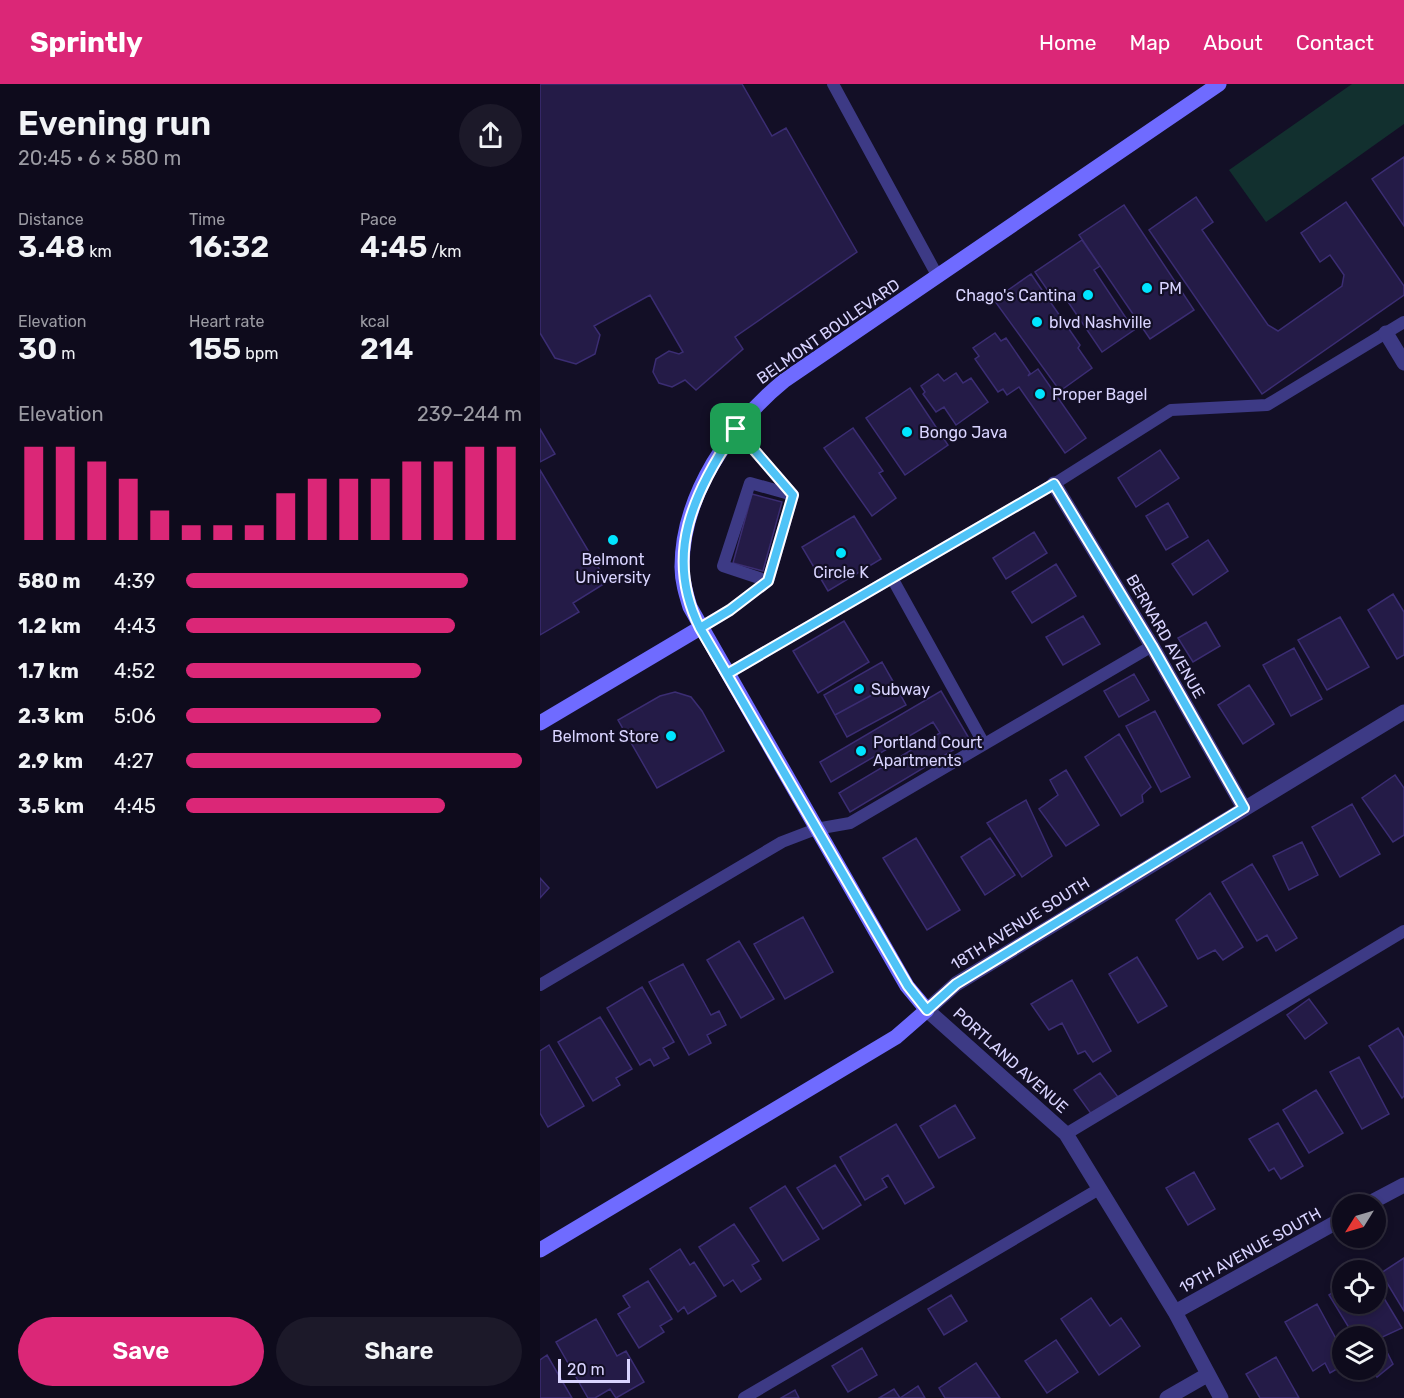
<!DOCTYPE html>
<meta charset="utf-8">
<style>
body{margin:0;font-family:Rubik,sans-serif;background:#1c1929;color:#f1f3f6;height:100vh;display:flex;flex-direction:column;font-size:22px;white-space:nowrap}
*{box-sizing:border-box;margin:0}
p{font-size:20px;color:#9b9ba3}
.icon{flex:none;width:33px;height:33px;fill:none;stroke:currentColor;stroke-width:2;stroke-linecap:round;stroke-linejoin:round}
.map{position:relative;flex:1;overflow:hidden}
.side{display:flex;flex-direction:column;background:#0e0b1c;width:540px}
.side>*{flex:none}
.needle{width:39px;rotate:233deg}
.controls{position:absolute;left:792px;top:1110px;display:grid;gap:12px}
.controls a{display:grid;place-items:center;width:54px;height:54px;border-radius:50%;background:#0e0b1c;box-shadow:0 3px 9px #0003,0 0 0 2px #2e2b3b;font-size:30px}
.scale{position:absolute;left:18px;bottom:15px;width:72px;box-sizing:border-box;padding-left:6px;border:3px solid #d9d4ff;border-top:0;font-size:16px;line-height:21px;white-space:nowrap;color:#d9d4ff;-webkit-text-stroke:4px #130f26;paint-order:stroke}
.pin{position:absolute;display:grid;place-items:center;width:51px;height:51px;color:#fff;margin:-26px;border-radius:12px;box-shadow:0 3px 9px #0006}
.round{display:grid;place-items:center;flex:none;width:63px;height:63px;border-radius:32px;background:#1c1929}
.overview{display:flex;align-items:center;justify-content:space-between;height:102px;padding:0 18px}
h1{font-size:33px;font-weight:600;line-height:45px}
.figures{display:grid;grid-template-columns:repeat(3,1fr);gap:9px;height:102px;padding:6px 18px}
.figures div{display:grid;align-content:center}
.figures b{font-size:30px;font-weight:600}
.figures small{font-size:16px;font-weight:400}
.figures p{font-size:16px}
.chart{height:168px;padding:12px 18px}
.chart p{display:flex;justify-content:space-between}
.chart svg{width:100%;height:108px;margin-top:6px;stroke:#db2777;stroke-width:6}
.action{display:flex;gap:12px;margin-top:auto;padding:12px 18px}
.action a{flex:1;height:69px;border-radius:36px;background:#db2777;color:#fff;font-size:24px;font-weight:600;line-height:69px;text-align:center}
.action a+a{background:#1c1929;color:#f1f3f6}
ul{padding:0 18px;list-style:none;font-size:20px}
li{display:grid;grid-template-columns:96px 72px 1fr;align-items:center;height:45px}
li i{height:15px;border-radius:8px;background:#db2777}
header{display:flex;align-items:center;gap:36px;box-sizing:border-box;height:84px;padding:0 30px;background:#db2777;color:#fff}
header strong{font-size:28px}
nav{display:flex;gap:33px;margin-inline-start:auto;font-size:21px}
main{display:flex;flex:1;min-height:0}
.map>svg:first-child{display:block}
.green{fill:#12302f}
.building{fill:#241b47;stroke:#3b2d73;stroke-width:1.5}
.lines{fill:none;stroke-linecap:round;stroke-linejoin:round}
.lane{stroke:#3d3a85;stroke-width:12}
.street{stroke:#3d3a85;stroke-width:15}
.secondary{stroke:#6f6bff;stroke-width:15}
.route-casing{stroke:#fff;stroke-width:12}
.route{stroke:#4fc3f7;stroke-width:8}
.poi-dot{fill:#00e5ff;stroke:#130f26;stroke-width:2}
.labels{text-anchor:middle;stroke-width:4.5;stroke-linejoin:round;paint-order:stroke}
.poi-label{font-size:16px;fill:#d9d4ff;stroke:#130f26;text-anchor:start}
.street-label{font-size:16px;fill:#d9d4ff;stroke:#130f26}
</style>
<header>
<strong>Sprintly</strong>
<nav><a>Home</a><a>Map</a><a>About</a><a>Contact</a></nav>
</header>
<main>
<section class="side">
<div class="overview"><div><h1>Evening run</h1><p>20:45 · 6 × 580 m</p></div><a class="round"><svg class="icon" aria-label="share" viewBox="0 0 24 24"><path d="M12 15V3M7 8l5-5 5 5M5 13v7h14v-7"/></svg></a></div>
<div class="figures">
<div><p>Distance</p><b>3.48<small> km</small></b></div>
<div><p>Time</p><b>16:32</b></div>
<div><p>Pace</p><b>4:45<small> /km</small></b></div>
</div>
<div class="figures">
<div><p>Elevation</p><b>30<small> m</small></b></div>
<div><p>Heart rate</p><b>155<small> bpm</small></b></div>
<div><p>kcal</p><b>214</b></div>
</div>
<div class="chart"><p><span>Elevation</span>239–244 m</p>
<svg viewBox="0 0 160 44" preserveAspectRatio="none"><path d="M5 44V6M15 44V6M25 44V12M35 44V19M45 44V32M55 44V38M65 44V38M75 44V38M85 44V25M95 44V19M105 44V19M115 44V19M125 44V12M135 44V12M145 44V6M155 44V6"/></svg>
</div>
<ul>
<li><b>580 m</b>4:39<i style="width:84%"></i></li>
<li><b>1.2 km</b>4:43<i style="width:80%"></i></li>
<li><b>1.7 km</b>4:52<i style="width:70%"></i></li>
<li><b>2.3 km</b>5:06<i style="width:58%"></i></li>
<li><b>2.9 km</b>4:27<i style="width:100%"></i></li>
<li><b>3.5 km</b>4:45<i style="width:77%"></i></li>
</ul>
<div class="action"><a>Save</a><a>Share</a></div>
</section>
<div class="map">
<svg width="864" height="1314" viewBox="0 0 864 1314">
<rect width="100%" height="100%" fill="#130f26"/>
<path class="green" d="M 812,0 L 864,0 L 864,40 L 726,138 L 689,86 Z"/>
<path class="building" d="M 0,0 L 202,0 L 232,52 L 246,44 L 317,168 L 195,253 L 203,265 L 156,306 L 145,296 L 132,303 L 119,299 L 113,288 L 116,275 L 129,267 L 139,270 L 143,268 L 110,211 L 54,242 L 60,251 L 55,270 L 36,280 L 15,274 L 0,249 Z
M 864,73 L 864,142 L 832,95 Z
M 656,113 L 673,138 L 662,146 L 728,241 L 738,247 L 802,202 L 804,191 L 790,171 L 780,178 L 761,149 L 806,118 L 864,202 L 864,211 L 722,310 L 609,146 Z
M 584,121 L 654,226 L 610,255 L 539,151 Z
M 542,156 L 560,182 L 554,186 L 594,246 L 562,268 L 522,209 L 513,214 L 495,188 Z
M 491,190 L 540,261 L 538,264 L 552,284 L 520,307 L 454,216 Z
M 455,249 L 461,257 L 466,254 L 490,289 L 488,292 L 498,285 L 546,354 L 525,369 L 479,303 L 467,311 L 463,305 L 458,308 L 435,275 L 439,272 L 433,264 Z
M 416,289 L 423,299 L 431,294 L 448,318 L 416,341 L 404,323 L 396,328 L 383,310 L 385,308 L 381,302 L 398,290 L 404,297 Z
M 370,304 L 408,361 L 365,391 L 326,334 Z
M 313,344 L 343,387 L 339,389 L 356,414 L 332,432 L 284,364 Z
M 0,345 L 15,370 L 0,378 Z
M 620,366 L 639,394 L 596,423 L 578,394 Z
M 0,386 L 67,498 L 33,519 L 39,528 L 0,551 Z
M 212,410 L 242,418 L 223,487 L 193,479 Z
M 628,419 L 648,453 L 626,466 L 606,432 Z
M 314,432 L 341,475 L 288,507 L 262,463 Z
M 494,448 L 507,469 L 466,495 L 453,474 Z
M 668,456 L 688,487 L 653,511 L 632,480 Z
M 516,480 L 536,512 L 492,539 L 472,508 Z
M 853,510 L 864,528 L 864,571 L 857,575 L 828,526 Z
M 543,532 L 560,560 L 523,581 L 506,553 Z
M 800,533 L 829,583 L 787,606 L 758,556 Z
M 304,537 L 329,578 L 278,609 L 253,567 Z
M 666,538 L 680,562 L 653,578 L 638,554 Z
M 754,564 L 782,615 L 751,632 L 723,581 Z
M 342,578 L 366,621 L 307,653 L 284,611 Z
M 342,578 L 354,599 L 295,631 L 284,611 Z
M 594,590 L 609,616 L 579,633 L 564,607 Z
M 354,599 L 366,621 L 307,653 L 295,631 Z
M 709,601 L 734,640 L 703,660 L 678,621 Z
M 401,607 L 430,656 L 310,728 L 299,709 L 400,649 L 393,638 L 291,698 L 280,678 Z
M 135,608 L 151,613 L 162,627 L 184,667 L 117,704 L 78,636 L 120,612 Z
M 615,627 L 650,693 L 621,708 L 586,642 Z
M 579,650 L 611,703 L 602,711 L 603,718 L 581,732 L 545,673 Z
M 526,686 L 559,741 L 526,762 L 499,725 L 518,711 L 510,696 Z
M 855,691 L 864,704 L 864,751 L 853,758 L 822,714 Z
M 486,716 L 512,772 L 482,793 L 447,739 Z
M 812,720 L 840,770 L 800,793 L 772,743 Z
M 376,754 L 420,826 L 387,846 L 343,774 Z
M 450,754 L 475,791 L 445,811 L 421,773 Z
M 762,758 L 778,791 L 749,806 L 733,772 Z
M 712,780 L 757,854 L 736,867 L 727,851 L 717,857 L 682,798 Z
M 0,794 L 9,804 L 0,814 Z
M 670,809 L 703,863 L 683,876 L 675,866 L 658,875 L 636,836 Z
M 263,833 L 293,888 L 245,915 L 214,860 Z
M 199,857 L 234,915 L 201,934 L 167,876 Z
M 597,873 L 627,922 L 598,939 L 569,890 Z
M 143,880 L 171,931 L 179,927 L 186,941 L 167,951 L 171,959 L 149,971 L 109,898 Z
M 532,896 L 571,967 L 553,978 L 545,967 L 538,970 L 522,939 L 509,946 L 491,920 Z
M 102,903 L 134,958 L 123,964 L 129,974 L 114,982 L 110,975 L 100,981 L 67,924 Z
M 769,915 L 787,939 L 765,955 L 747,931 Z
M 60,933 L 92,985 L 76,994 L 80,1001 L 53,1017 L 18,958 Z
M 858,944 L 864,954 L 864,1012 L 862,1014 L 829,962 Z
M 9,961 L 44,1022 L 8,1043 L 0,1029 L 0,967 Z
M 819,973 L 849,1030 L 822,1045 L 790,988 Z
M 560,989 L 578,1013 L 552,1031 L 534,1006 Z
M 776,1006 L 803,1049 L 769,1069 L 743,1026 Z
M 415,1021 L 435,1054 L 399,1074 L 380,1042 Z
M 738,1039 L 763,1082 L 741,1095 L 734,1084 L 729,1087 L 709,1055 Z
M 356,1040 L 394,1103 L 365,1120 L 348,1091 L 342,1095 L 347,1103 L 325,1116 L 300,1073 Z
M 295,1081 L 321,1121 L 283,1145 L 257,1104 Z
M 654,1088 L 675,1125 L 648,1141 L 626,1104 Z
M 245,1102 L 279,1155 L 243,1177 L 210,1124 Z
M 194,1140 L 219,1177 L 212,1181 L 221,1195 L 201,1208 L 193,1196 L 184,1202 L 159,1163 Z
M 140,1165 L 150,1181 L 154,1178 L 176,1212 L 148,1230 L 144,1223 L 138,1228 L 110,1185 Z
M 864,1174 L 864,1227 L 841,1189 Z
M 108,1197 L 132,1235 L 120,1242 L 124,1248 L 99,1264 L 78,1230 L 90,1223 L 83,1212 Z
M 836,1201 L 862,1244 L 840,1254 L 853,1280 L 837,1293 L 833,1286 L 836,1286 L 836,1252 L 814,1252 L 789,1211 L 802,1202 L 802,1220 L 836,1220 Z
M 411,1211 L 427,1237 L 404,1251 L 388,1225 Z
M 551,1214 L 570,1242 L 581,1234 L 600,1262 L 559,1291 L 521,1235 Z
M 777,1220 L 802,1266 L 802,1282 L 790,1289 L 785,1279 L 773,1287 L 745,1238 Z
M 56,1235 L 77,1272 L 86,1267 L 104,1298 L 76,1314 L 70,1305 L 55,1314 L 48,1314 L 16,1258 Z
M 516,1256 L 538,1288 L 507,1309 L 485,1277 Z
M 322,1264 L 337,1291 L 308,1308 L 292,1282 Z
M 7,1271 L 32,1314 L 0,1314 L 0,1276 Z
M 736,1273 L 759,1314 L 720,1314 L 706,1290 Z
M 436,1279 L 460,1314 L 405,1314 L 399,1304 Z
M 378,1302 L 385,1314 L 339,1314 L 354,1305 L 360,1314 Z
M 255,1306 L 259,1314 L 241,1314 Z"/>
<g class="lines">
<path class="lane" d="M 293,0 L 397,191
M 352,494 L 444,660
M 228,497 L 183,482 L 210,399 L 253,411
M 160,544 L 190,526 L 228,497 L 253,411 L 196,345
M 187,590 L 514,400 L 631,326 L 727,321 L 864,238
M 0,901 L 242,758 L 276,745 L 310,739 L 612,562
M 526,1050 L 864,847
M 204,1314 L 559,1105"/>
<path class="street" d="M 846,249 L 864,279
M 514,400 L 612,562 L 704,724
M 828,1120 L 864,1101
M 635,1228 L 802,1135
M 627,1314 L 667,1291
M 681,1314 L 635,1228 L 526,1050 L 387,926 L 416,900 L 864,628"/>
<path class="secondary" d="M 0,639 L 160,544
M 0,1166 L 356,953 L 387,926 L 367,902 L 150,523 C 146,510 142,497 142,483 C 142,411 191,340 245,296 L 679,0"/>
</g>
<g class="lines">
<defs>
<path id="route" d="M 196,345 C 154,409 123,470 160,544 L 368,902 L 387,926 L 416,900 L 704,724 L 612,562 L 514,400 L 187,590 L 160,544 L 190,526 L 228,497 L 253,411 L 196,345"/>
</defs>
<use href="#route" class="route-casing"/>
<use href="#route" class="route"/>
</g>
<g class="poi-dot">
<circle cx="607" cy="204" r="6"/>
<circle cx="548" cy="211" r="6"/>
<circle cx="497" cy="238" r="6"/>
<circle cx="500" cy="310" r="6"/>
<circle cx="367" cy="348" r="6"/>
<circle cx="73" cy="456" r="6"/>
<circle cx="301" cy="469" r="6"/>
<circle cx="319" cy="605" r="6"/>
<circle cx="131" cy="652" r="6"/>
<circle cx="321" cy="667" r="6"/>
</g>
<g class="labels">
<g class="poi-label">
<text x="619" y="210">PM</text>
<text x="536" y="217" text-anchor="end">Chago's Cantina</text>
<text x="509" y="244">blvd Nashville</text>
<text x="512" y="316">Proper Bagel</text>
<text x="379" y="354">Bongo Java</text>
<text x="73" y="481" text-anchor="middle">Belmont<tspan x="73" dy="18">University</tspan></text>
<text x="301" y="494" text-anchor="middle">Circle K</text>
<text x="331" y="611">Subway</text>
<text x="119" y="658" text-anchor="end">Belmont Store</text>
<text x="333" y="664">Portland Court<tspan x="333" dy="18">Apartments</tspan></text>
</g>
<g class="street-label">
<text transform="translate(288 247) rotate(-35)" y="6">BELMONT BOULEVARD</text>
<text transform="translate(626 552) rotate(60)" y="6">BERNARD AVENUE</text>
<text transform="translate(480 839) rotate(-32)" y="6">18TH AVENUE SOUTH</text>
<text transform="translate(471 976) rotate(42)" y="6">PORTLAND AVENUE</text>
<text transform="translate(710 1166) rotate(-29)" y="6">19TH AVENUE SOUTH</text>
</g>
</g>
</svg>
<div class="controls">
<a><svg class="needle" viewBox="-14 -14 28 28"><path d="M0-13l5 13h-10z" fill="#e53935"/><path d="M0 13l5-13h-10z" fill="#9b9ba3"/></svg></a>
<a><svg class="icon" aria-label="locate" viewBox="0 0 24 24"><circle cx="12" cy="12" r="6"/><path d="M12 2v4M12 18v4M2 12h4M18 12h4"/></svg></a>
<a><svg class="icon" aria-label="layers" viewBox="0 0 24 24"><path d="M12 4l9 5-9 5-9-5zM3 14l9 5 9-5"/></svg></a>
</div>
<div class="scale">20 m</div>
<div class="pin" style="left:196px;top:345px;background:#1e9e55"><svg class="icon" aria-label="arrive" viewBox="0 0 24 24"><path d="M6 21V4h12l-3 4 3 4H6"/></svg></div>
</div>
</main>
